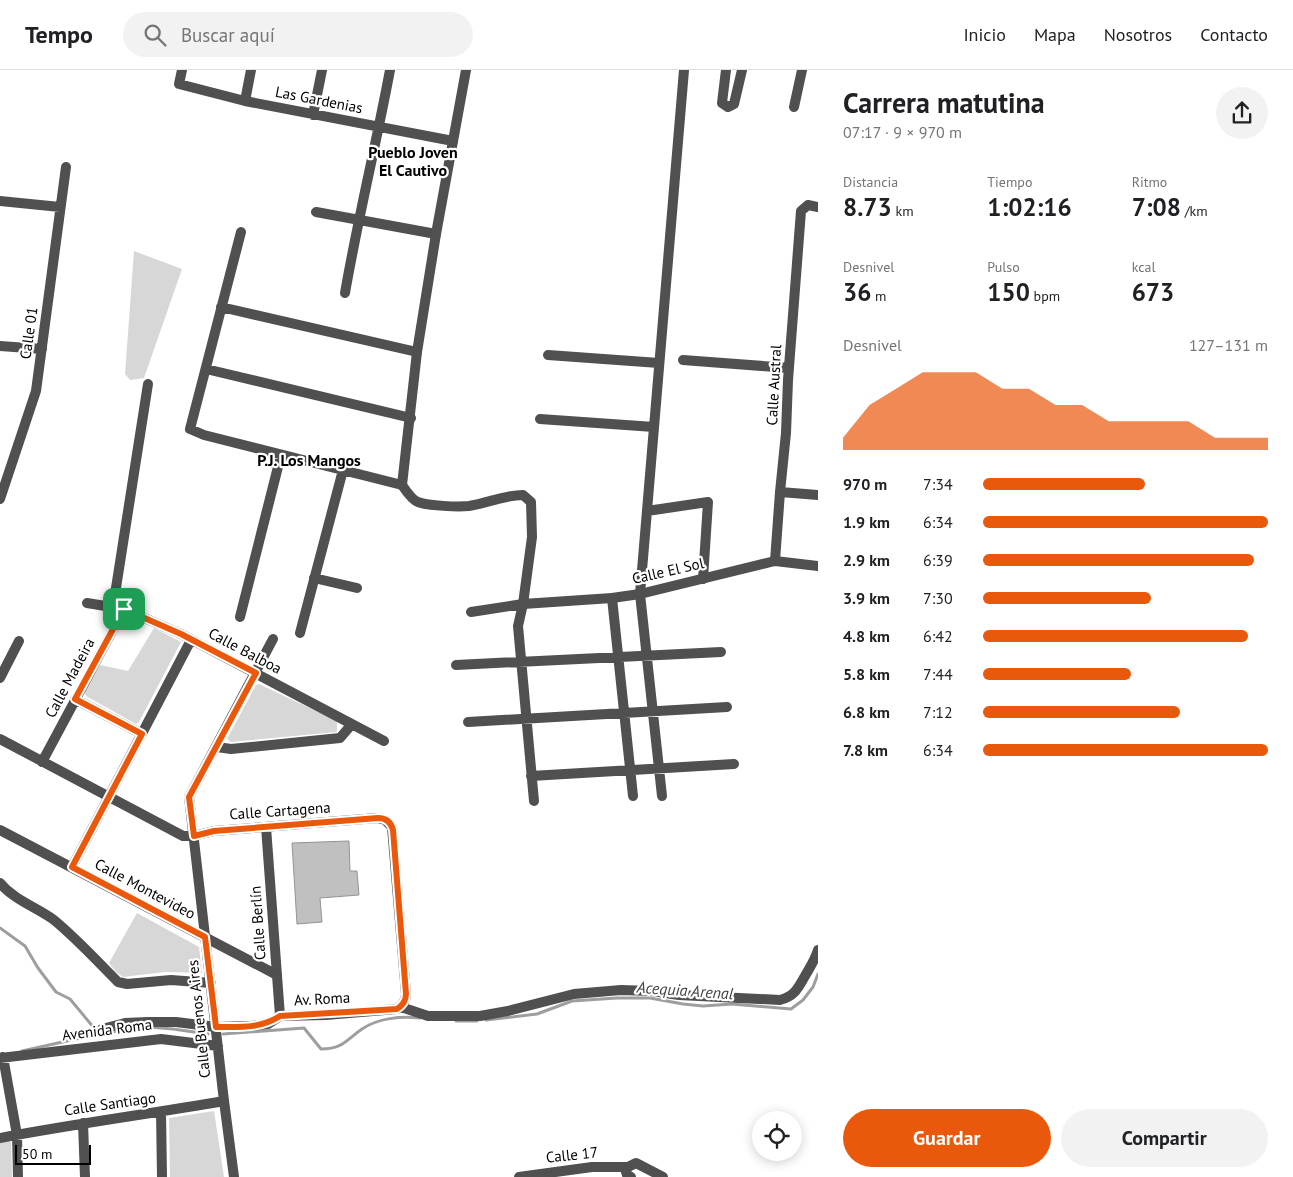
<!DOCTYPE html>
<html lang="es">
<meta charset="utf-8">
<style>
body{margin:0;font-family:"PT Sans",sans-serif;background:#f2f2f2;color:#202124;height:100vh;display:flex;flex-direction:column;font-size:19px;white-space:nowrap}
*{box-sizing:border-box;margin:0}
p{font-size:16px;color:#757577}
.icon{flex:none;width:28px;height:28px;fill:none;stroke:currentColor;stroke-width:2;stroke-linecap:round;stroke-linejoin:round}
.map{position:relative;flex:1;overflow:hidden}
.panel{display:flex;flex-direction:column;background:#fff;width:475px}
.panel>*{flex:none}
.controls{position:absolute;left:752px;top:1041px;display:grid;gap:10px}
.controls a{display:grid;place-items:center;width:50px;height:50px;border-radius:50%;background:#fff;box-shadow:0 2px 12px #0003;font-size:25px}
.scale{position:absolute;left:15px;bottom:12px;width:76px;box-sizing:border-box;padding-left:5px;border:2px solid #000;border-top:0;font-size:14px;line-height:18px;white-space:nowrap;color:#000;-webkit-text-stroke:4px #fff;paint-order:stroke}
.pin{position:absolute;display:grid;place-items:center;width:42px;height:42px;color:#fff;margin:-21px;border-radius:10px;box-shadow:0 2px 8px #0006}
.round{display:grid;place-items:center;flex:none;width:52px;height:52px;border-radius:26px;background:#f2f2f2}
.headline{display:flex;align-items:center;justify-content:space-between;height:85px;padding:0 25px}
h1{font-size:28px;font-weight:800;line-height:38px}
.stats{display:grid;grid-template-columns:repeat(3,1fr);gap:8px;height:85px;padding:5px 25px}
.stats div{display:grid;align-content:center}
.stats b{font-size:25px;font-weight:800}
.stats small{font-size:14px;font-weight:400}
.stats p{font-size:14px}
.chart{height:140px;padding:10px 25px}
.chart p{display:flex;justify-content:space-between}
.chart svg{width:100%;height:90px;margin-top:5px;fill:#ea580c;opacity:.7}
.action{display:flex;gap:10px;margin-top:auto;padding:10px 25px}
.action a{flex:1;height:58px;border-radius:30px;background:#ea580c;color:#fff;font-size:20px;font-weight:800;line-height:58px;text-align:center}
.action a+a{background:#f2f2f2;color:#202124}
ul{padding:0 25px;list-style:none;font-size:16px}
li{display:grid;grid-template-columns:80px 60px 1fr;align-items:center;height:38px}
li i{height:12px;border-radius:6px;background:#ea580c}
header{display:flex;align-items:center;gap:30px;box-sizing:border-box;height:70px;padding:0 25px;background:#fff;border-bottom:1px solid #e0e0e0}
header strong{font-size:24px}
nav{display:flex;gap:28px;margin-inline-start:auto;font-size:18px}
.search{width:350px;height:45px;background:#f2f2f2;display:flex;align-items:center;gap:12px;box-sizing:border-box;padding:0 18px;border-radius:28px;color:#757577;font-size:19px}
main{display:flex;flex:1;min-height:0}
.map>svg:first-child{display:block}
.green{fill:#d7d7d7}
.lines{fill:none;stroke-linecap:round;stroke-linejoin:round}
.stream{stroke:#9e9e9e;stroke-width:3}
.building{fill:#c0c0c0;stroke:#949494}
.minor{stroke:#505050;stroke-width:10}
.tertiary{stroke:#505050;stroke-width:10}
.route-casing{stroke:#fff;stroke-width:10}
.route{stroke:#ea580c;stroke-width:6}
.labels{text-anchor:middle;stroke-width:4.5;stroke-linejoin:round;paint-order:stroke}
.street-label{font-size:15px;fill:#000;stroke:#fff}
.neighbourhood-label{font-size:16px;font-weight:bold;fill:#000;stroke:#fff}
.water-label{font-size:16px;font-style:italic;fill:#3f3f3f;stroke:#fff}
</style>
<header>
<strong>Tempo</strong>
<div class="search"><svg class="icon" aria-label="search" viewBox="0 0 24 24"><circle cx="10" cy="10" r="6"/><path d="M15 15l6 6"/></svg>Buscar aquí</div>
<nav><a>Inicio</a><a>Mapa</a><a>Nosotros</a><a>Contacto</a></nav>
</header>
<main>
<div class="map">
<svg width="818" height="1107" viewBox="0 0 818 1107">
<rect width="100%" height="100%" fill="#fff"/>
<path class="green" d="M 134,181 L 182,199 L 144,308 L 130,310 L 125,304 Z
M 154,558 L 181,572 L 139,652 L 136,654 L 86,626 L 84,621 L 100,595 L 128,601 Z
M 259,614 L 337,651 L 337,662 L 231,672 L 227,669 L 256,615 Z
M 137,843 L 199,877 L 202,903 L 165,902 L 123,907 L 116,902 L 109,893 Z
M 214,1041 L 224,1107 L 170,1107 L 169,1048 Z
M 8,1070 L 11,1072 L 12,1107 L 0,1107 L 0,1072 Z"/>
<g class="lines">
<path class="stream" d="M 0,858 L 25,876 L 38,898 L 56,922 L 70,929 L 99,964
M 486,950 L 537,944 L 572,931 L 617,928 L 650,928 L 683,934 L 703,936 L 732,934 L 791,939 L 803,930 L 813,917 L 818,904
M 456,951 L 477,951
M 110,962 L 149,957 L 173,959 L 208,964
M 223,964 L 304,958 L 321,979 C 343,979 346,970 362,959 C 378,948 401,946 420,948
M 22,981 L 103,963"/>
</g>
<path class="building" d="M 349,771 L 350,801 L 357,801 L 359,825 L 320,828 L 322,852 L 297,854 L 292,773 Z"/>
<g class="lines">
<path class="minor" d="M 182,0 L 179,14 L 245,31 L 453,71
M 726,0 L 722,33 L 728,37 L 734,34 L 742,0
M 245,31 L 251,0
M 794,37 L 802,0
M 313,45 L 322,0
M 0,131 L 60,137
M 316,142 L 436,164
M 241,162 L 190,359 L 204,365 L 402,415
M 345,223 C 358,148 376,75 390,0
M 221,237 L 417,282
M 0,276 L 42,279
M 548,285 L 659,293
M 683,290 L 789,298
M 206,299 L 411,348
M 540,349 L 654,357
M 780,422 L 818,425
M 0,429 L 36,321 L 66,97
M 647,441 L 708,432 L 703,509
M 775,491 L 780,422 L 786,363 L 788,310 L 801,141 L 808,135 L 818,137
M 314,508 L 357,518
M 612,528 L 633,726
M 87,533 L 124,539 L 181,564 L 384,671
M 113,537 L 148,314
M 471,542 L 523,534 L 518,556 L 534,731
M 240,547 L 281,385
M 300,563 L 343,400
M 456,595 L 721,582
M 0,608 L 19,571
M 75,629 L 142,664
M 468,652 L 727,637
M 0,669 L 183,766 L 193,766 L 214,761 L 377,748 L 385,750 L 392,757 L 406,924 C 406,931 403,935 397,939 L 326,945 L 280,946 L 268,954 L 251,956 L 216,957 L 176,952 L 148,952 L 125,953 L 102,959
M 217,677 L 231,679 L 340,668 L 352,654
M 42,692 L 124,539
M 531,706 L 734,694
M 662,726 L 640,524 L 684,0
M 266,757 L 280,946
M 72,797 L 191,570
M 0,813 C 14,830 36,837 54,850 C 77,869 97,891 118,912 L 127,914 L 171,910 L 211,913
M 401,937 L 428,946 L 480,946 L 508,941 L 574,924 L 621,920 L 652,921 L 679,925 L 780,930 C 795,926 798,918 805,906 C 810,897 815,890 818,880
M 3,987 L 17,1065 L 18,1107
M 0,988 L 161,969 L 218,976
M 161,1042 L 162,1107
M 83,1053 L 85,1107
M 0,1068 C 74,1054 149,1044 224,1031
M 234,1107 L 224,1031 L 189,727 L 273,569
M 519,1107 L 592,1097 L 628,1097
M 631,1107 L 627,1105 L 626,1102 L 628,1097 L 636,1093 L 663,1107"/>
<path class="tertiary" d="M 466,0 L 436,164 L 417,282 L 402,415 C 406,421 412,430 418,432 C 429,436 458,437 469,436 C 488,433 504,425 523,425 L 531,432 L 532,467 L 523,534 L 612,528 L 640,524 L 775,491 L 818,496
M 0,760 L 277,905"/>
</g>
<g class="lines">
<defs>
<path id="route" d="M 124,539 L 181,564 L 256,603 L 189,727 L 194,766 L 214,761 L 378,748 C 386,748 391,752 393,760 L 406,924 C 406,931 403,935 397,939 L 280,946 C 260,959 239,957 216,957 L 205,867 L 72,797 L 142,664 L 75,629 Z"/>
</defs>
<use href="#route" class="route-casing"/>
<use href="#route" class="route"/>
</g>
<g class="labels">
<g class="street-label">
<text transform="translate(319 30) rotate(11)" y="5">Las Gardenias</text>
<text transform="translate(29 263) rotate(-82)" y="5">Calle 01</text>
<text transform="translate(774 315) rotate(-87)" y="5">Calle Austral</text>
<text transform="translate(668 501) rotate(-13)" y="5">Calle El Sol</text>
<text transform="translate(245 581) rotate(28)" y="5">Calle Balboa</text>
<text transform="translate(70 608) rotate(-62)" y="5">Calle Madeira</text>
<text transform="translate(280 741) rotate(-4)" y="5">Calle Cartagena</text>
<text transform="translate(145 819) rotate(28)" y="5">Calle Montevideo</text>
<text transform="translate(258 853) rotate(-94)" y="5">Calle Berlín</text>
<text transform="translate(322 929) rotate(-3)" y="5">Av. Roma</text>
<text transform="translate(199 949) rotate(-96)" y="5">Calle Buenos Aires</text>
<text transform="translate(107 960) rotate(-7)" y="5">Avenida Roma</text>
<text transform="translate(110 1034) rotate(-8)" y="5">Calle Santiago</text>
<text transform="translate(572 1085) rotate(-6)" y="5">Calle 17</text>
</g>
<g class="neighbourhood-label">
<text x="413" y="88">Pueblo Joven<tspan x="413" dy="18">El Cautivo</tspan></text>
<text x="309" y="396">P.J. Los Mangos</text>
</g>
<g class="water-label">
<text transform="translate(685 920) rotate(4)" y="6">Acequia Arenal</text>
</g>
</g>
</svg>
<div class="controls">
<a><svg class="icon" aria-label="locate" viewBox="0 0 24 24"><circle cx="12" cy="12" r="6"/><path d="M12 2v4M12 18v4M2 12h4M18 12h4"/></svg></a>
</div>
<div class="scale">50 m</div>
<div class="pin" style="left:124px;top:539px;background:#1e9e55"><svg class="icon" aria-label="arrive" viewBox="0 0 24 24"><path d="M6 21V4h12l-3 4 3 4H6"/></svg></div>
</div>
<section class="panel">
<div class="headline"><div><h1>Carrera matutina</h1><p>07:17 · 9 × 970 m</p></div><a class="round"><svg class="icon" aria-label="share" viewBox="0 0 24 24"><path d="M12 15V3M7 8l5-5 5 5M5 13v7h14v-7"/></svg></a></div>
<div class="stats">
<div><p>Distancia</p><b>8.73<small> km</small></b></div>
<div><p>Tiempo</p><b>1:02:16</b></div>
<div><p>Ritmo</p><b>7:08<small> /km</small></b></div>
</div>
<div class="stats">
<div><p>Desnivel</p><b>36<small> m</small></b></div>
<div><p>Pulso</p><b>150<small> bpm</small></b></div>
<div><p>kcal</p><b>673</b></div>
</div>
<div class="chart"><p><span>Desnivel</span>127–131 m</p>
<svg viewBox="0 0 160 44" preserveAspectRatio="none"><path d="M0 44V38L10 22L20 14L30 6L40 6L50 6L60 14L70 14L80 22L90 22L100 30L110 30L120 30L130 30L140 38L150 38L160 38V44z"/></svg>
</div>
<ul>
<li><b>970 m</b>7:34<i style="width:57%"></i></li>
<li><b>1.9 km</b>6:34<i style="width:100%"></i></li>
<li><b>2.9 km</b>6:39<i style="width:95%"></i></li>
<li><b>3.9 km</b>7:30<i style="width:59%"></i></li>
<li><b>4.8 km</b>6:42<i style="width:93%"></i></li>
<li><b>5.8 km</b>7:44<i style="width:52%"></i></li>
<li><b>6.8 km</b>7:12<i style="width:69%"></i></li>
<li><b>7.8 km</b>6:34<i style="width:100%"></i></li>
</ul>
<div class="action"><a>Guardar</a><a>Compartir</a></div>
</section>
</main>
